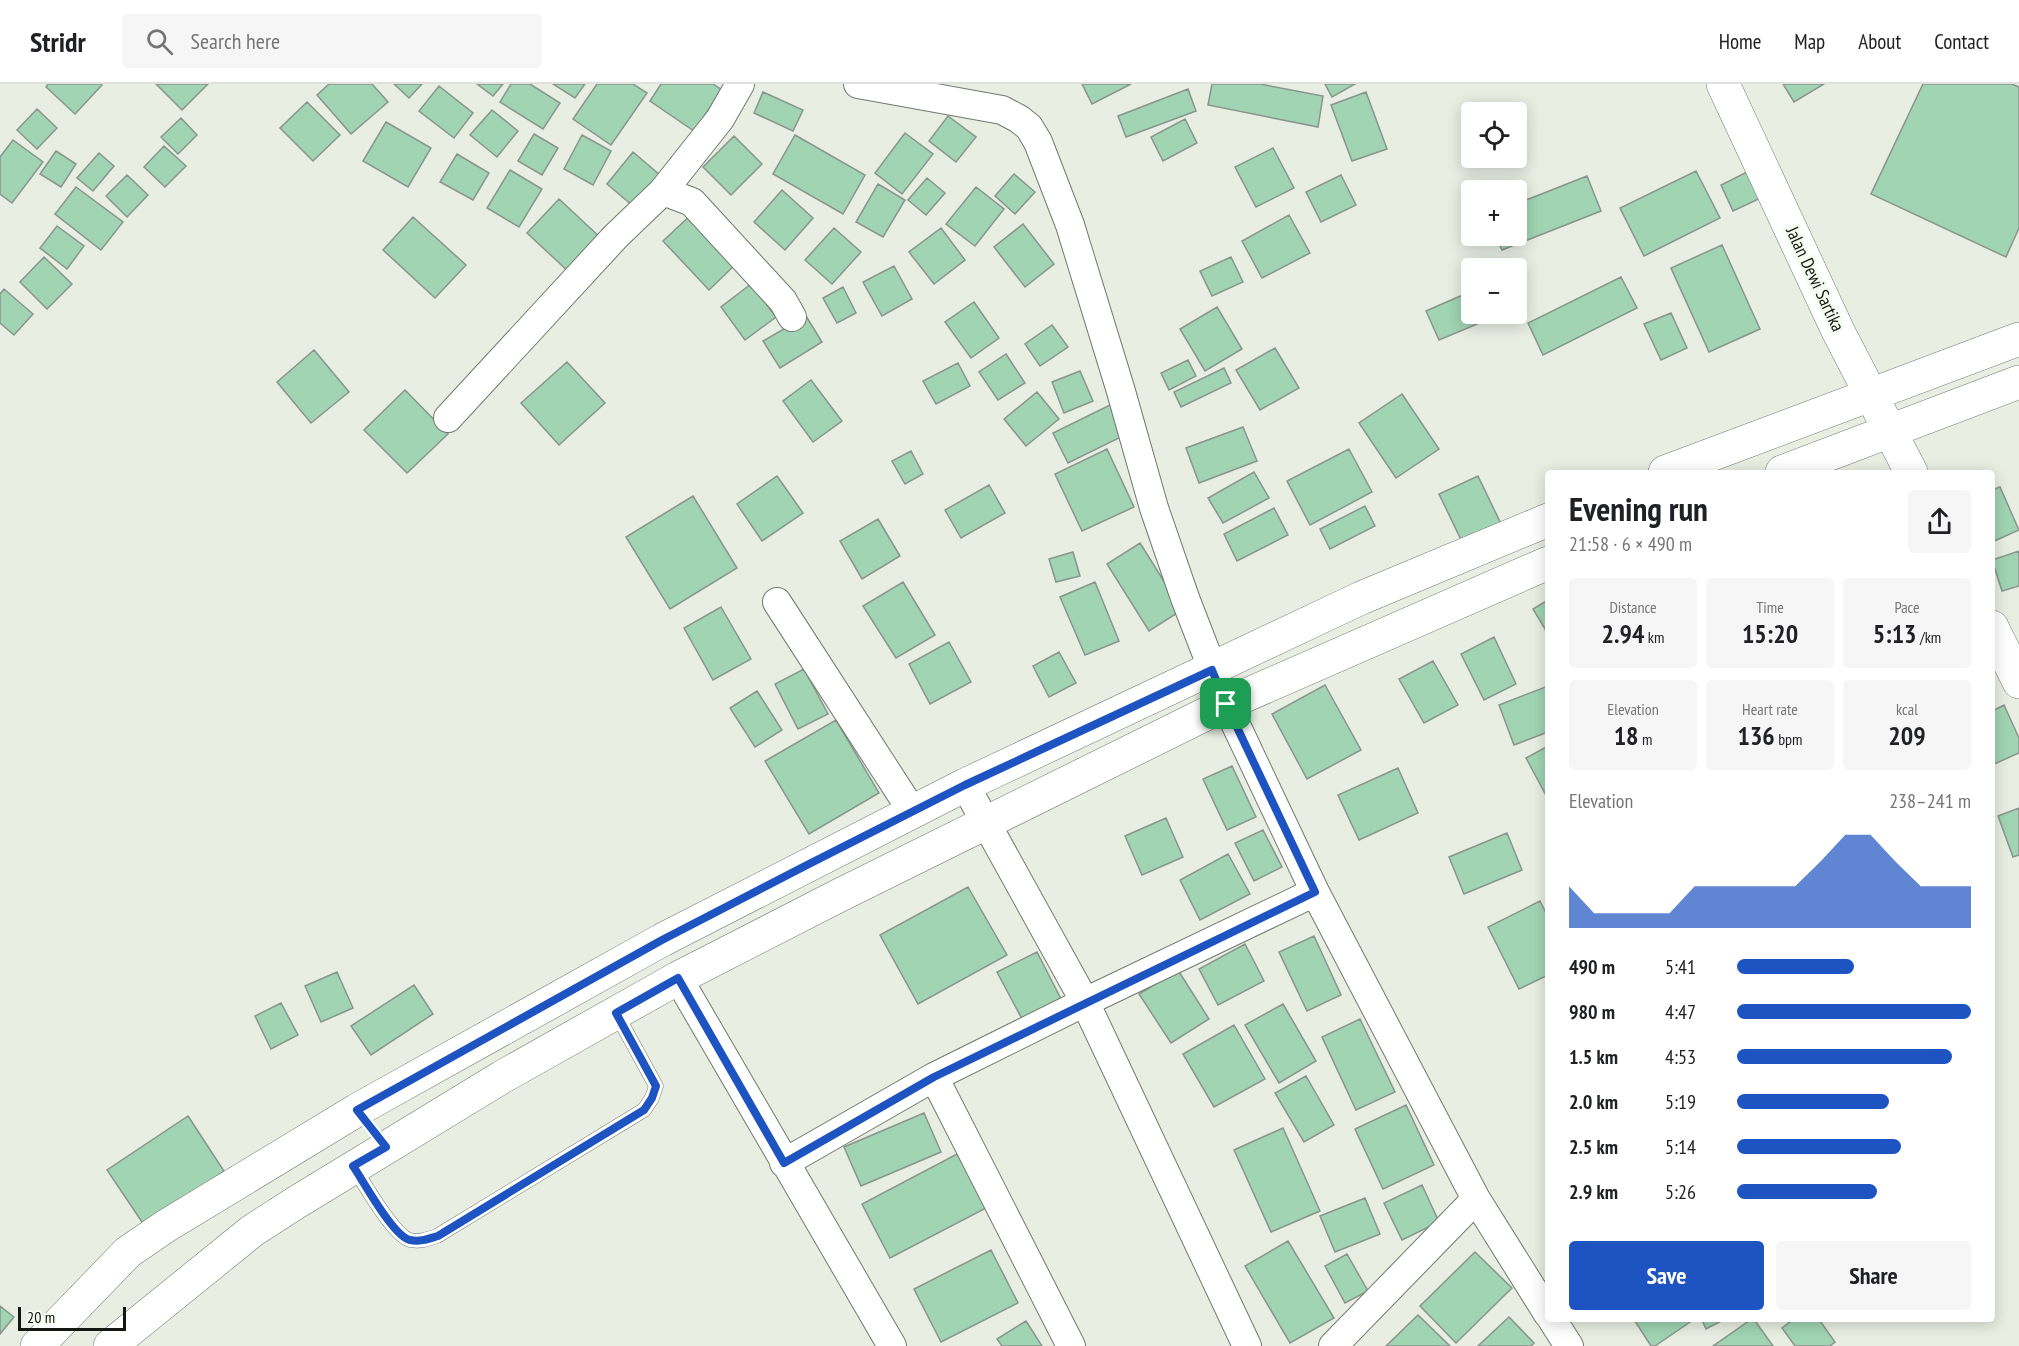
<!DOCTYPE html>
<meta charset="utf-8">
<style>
body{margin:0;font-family:"PT Sans Narrow",sans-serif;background:#f6f6f6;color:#202124;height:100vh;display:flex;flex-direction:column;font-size:22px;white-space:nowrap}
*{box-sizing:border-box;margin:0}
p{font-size:20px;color:#757577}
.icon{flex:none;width:33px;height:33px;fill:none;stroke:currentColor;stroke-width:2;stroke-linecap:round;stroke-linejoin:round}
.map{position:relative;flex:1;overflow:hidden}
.side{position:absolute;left:1545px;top:386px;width:450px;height:852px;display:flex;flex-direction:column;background:#fff;border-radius:6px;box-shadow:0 3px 15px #0003}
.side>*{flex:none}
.buttons{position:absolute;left:1461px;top:18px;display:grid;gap:12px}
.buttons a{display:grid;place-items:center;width:66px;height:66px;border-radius:6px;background:#fff;box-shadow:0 3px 15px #0003;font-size:30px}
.scale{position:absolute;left:18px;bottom:15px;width:108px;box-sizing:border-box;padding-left:6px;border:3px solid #141612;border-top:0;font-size:16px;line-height:21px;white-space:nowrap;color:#141612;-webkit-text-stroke:4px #f5fcef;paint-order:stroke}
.pin{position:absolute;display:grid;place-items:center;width:51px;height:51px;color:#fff;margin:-26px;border-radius:12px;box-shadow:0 3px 9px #0006}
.round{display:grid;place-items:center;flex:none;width:63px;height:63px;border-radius:6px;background:#f6f6f6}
.headline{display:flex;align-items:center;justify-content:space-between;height:102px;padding:0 24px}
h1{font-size:33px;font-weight:600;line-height:45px}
.figures{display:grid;grid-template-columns:repeat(3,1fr);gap:9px;height:102px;padding:6px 24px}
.figures div{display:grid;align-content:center;border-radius:6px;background:#f6f6f6;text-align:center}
.figures b{font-size:26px;font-weight:600}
.figures small{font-size:16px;font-weight:400}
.figures p{font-size:16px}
.chart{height:168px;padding:12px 24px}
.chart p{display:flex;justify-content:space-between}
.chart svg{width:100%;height:108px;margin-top:6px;fill:#1e54c1;opacity:.7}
.button{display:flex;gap:12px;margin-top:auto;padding:12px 24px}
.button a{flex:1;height:69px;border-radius:6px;background:#1e54c1;color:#fff;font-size:24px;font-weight:600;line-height:69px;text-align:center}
.button a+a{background:#f6f6f6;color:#202124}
ul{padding:0 24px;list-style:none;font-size:20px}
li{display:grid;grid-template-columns:96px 72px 1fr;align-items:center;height:45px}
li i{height:15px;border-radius:8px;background:#1e54c1}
header{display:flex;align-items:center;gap:36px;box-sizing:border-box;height:84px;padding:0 30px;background:#fff;border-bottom:2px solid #e0e0e0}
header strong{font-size:28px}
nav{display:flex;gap:33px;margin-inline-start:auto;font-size:21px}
.search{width:420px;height:54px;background:#f6f6f6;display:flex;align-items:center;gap:15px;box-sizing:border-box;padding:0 21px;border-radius:6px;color:#757577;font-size:22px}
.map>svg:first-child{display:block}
.building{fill:#a0d4b2;stroke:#89958d;stroke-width:1.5}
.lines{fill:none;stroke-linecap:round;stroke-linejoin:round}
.service-casing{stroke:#73796e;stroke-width:15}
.minor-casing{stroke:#73796e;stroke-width:30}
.tertiary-casing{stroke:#73796e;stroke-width:34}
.secondary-casing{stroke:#73796e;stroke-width:34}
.service{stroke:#fff;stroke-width:14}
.minor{stroke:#fff;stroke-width:28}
.tertiary{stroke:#fff;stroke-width:33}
.secondary{stroke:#fff;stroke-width:33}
.route-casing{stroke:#fff;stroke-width:12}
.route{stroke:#1e54c1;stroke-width:8}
.labels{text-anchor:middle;stroke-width:6;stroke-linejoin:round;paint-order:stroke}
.street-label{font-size:18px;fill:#141612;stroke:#f5fcef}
</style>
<header>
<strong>Stridr</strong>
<div class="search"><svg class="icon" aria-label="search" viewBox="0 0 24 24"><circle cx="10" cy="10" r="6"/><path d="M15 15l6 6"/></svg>Search here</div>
<nav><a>Home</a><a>Map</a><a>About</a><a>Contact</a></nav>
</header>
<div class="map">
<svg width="2019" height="1262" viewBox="0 0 2019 1262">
<rect width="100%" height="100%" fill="#e8eee2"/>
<path class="building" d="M 48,0 L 101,0 L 102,1 L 75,30 L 46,3 Z
M 156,0 L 208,0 L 182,26 Z
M 329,0 L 372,0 L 388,18 L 351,50 L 317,11 Z
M 394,0 L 422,0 L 409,14 Z
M 477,0 L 503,0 L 493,12 Z
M 511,0 L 530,0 L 560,19 L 543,45 L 500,18 Z
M 553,0 L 585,0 L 575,14 Z
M 597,0 L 633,0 L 647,9 L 611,61 L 573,35 Z
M 661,0 L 713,0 L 722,6 L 694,47 L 650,17 Z
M 1082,0 L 1131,0 L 1092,20 Z
M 1212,0 L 1260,0 L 1323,12 L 1318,43 L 1208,21 Z
M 1325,0 L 1355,0 L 1332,13 Z
M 1783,0 L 1824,0 L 1794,18 Z
M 1923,0 L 2012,0 L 2019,3 L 2019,144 L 2006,173 L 1871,110 Z
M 439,2 L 473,29 L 454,54 L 419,27 Z
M 1188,5 L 1196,27 L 1126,53 L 1118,32 Z
M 763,8 L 803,26 L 793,47 L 754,29 Z
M 1366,8 L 1387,65 L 1352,77 L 1331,21 Z
M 307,18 L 340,51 L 313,77 L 280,44 Z
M 37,25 L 57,44 L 37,65 L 17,46 Z
M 492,26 L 518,47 L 497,73 L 470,51 Z
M 948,32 L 976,53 L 956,78 L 929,57 Z
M 181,34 L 197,51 L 178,70 L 161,53 Z
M 1185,35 L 1197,59 L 1163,77 L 1151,53 Z
M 386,38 L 431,64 L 408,103 L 363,77 Z
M 905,49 L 933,70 L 902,110 L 875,89 Z
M 534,50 L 558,64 L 542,91 L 518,77 Z
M 582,51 L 611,67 L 593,101 L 564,85 Z
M 795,51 L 865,91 L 843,130 L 773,90 Z
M 734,52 L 762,80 L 731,111 L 703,83 Z
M 13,56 L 43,78 L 12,119 L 0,110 L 0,73 Z
M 164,62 L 186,82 L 165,103 L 144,83 Z
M 1273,64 L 1294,104 L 1256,123 L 1235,83 Z
M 56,67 L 76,80 L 61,103 L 40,90 Z
M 633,68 L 660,91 L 633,122 L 607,100 Z
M 99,69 L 114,82 L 93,107 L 77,94 Z
M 457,70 L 489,89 L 473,116 L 440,98 Z
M 510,86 L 542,105 L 519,143 L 487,124 Z
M 1751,86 L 1763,113 L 1733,127 L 1721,101 Z
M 1696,87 L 1720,134 L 1644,172 L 1620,124 Z
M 1014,90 L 1035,108 L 1015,130 L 995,112 Z
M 127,91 L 148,111 L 127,133 L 106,112 Z
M 1341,91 L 1356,121 L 1321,138 L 1306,108 Z
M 1587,92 L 1601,127 L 1502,166 L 1495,152 L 1516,152 L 1516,120 Z
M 927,94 L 945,109 L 926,131 L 908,116 Z
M 878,100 L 905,116 L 883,153 L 856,138 Z
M 76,103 L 123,138 L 101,166 L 55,130 Z
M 976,103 L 1004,125 L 975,162 L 946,140 Z
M 782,106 L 813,134 L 785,166 L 754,138 Z
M 559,115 L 603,156 L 571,190 L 527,149 Z
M 694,128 L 740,176 L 709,206 L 663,157 Z
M 1289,131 L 1310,169 L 1262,194 L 1242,157 Z
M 413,133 L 466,181 L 435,214 L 383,166 Z
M 1023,140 L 1054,180 L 1025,203 L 994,163 Z
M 57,142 L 84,162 L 67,185 L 40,164 Z
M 834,144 L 861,168 L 832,200 L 805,176 Z
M 941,144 L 965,176 L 934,200 L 909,168 Z
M 1722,161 L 1760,245 L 1709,268 L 1671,184 Z
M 44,173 L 72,200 L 47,225 L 20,198 Z
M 1231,173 L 1243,198 L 1212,212 L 1200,187 Z
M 894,182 L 912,215 L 882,232 L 863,198 Z
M 1621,193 L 1637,224 L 1543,271 L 1528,239 Z
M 751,200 L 776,233 L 745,256 L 721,223 Z
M 843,203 L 856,229 L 837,239 L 823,214 Z
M 4,205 L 33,230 L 14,251 L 0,239 L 0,210 Z
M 1472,207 L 1472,230 L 1501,230 L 1439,256 L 1426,227 Z
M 974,218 L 999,254 L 971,274 L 945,238 Z
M 1217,223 L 1242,265 L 1205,287 L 1180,245 Z
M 1671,229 L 1687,264 L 1661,276 L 1644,240 Z
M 806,232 L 822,258 L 780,284 L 763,257 Z
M 1052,241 L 1068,263 L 1040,282 L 1025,260 Z
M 1275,264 L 1299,304 L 1260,326 L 1236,286 Z
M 314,266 L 349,308 L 311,339 L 277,298 Z
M 1006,270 L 1025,299 L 998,316 L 979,288 Z
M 1188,276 L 1196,292 L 1169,306 L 1161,289 Z
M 567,278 L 605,319 L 559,361 L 521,319 Z
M 958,279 L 970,302 L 936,320 L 923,297 Z
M 1224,284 L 1231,299 L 1181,323 L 1174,308 Z
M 1080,287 L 1093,317 L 1064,329 L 1052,298 Z
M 811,296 L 842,337 L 813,358 L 783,317 Z
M 405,306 L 448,350 L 407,389 L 364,346 Z
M 1037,308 L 1059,335 L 1026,362 L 1004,335 Z
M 1402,310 L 1439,365 L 1396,394 L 1359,339 Z
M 1110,321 L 1125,351 L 1068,379 L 1053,349 Z
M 1243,343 L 1257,377 L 1199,399 L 1186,364 Z
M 1107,365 L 1134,423 L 1082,447 L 1055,390 Z
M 1349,365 L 1372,408 L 1310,441 L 1287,397 Z
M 911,367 L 923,390 L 905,400 L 892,377 Z
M 1254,388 L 1269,414 L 1223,439 L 1208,414 Z
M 777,392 L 803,429 L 762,457 L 737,420 Z
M 1478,392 L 1503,444 L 1464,462 L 1439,410 Z
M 989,401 L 1005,429 L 961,454 L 945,426 Z
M 2000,403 L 2019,446 L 1992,458 L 1992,406 Z
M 693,412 L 737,484 L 670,525 L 626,453 Z
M 1365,422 L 1375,442 L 1330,465 L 1320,445 Z
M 1274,424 L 1288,451 L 1237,477 L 1224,450 Z
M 878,435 L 900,472 L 862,495 L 840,457 Z
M 1140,459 L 1182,526 L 1149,547 L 1107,480 Z
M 2019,467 L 2019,502 L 2002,507 L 1992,476 Z
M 1073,468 L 1080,492 L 1056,498 L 1049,475 Z
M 903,498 L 935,551 L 896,574 L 863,522 Z
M 1095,498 L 1119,557 L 1085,571 L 1060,513 Z
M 1548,516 L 1548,550 L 1533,525 Z
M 721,523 L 751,575 L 713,596 L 684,544 Z
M 1494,553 L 1516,600 L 1484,616 L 1461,570 Z
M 949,558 L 971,598 L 930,620 L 909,580 Z
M 1059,568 L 1076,599 L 1049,613 L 1033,582 Z
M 1433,577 L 1458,621 L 1424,639 L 1399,595 Z
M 804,585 L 828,630 L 798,645 L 775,600 Z
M 1325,601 L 1361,666 L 1307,695 L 1272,630 Z
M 1548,602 L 1548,648 L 1514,661 L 1499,621 Z
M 757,607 L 782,646 L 755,663 L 730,624 Z
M 2004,621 L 2019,654 L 2019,669 L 1992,681 L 1992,627 Z
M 836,636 L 879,709 L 809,750 L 765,677 Z
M 1548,662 L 1548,715 L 1526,674 Z
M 1232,682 L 1256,733 L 1227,746 L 1203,695 Z
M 1398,684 L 1418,729 L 1359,756 L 1338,711 Z
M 2019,724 L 2019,771 L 2013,773 L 1998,732 Z
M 1166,734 L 1183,773 L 1142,791 L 1125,752 Z
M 1263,746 L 1282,783 L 1254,797 L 1235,759 Z
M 1507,749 L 1522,786 L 1464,810 L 1449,773 Z
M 1228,770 L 1250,810 L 1200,836 L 1180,796 Z
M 968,803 L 1007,871 L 918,920 L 880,851 Z
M 1540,817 L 1548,833 L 1548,891 L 1519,905 L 1488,843 Z
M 1314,852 L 1341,911 L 1307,927 L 1279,868 Z
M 1245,860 L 1264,897 L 1218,921 L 1199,885 Z
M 1037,868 L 1061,915 L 1022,935 L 997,888 Z
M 1178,886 L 1209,935 L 1171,959 L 1139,910 Z
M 337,888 L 353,924 L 321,938 L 305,902 Z
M 414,901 L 433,930 L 371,971 L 351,942 Z
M 281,919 L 298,951 L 271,965 L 255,932 Z
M 1283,920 L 1316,977 L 1279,999 L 1245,941 Z
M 1360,935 L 1395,1008 L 1356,1026 L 1322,953 Z
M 1234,941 L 1265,995 L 1214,1023 L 1183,970 Z
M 1306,992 L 1334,1041 L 1304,1058 L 1275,1009 Z
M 1406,1021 L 1434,1081 L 1383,1105 L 1355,1045 Z
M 924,1029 L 941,1068 L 861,1102 L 844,1063 Z
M 188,1032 L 224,1087 L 144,1141 L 107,1086 Z
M 1283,1044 L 1320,1127 L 1271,1148 L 1234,1066 Z
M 959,1069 L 988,1123 L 890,1174 L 862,1120 Z
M 1422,1101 L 1439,1138 L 1402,1156 L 1384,1119 Z
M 1365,1114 L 1380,1150 L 1335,1168 L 1320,1132 Z
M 1288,1157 L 1334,1234 L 1290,1259 L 1245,1182 Z
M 991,1166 L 1018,1219 L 941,1258 L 914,1205 Z
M 1475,1168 L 1512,1204 L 1456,1259 L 1420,1222 Z
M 1347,1170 L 1368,1207 L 1345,1219 L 1325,1182 Z
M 0,1222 L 14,1233 L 0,1250 Z
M 1418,1231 L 1450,1262 L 1386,1262 Z
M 1509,1233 L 1534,1259 L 1531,1262 L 1478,1262 Z
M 1633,1234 L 1688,1234 L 1690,1238 L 1655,1262 L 1651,1262 Z
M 1701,1234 L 1727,1234 L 1706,1245 Z
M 1753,1234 L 1773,1262 L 1713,1262 Z
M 1795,1234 L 1818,1234 L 1835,1258 L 1830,1262 L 1795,1262 L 1782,1244 Z
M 1026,1237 L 1042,1262 L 1002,1262 L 997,1255 Z"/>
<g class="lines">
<defs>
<path id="service" d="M 353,1082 C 364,1099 393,1151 410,1156 C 420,1158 428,1155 437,1152 L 644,1026 L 652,1014 L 656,1002 L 616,929"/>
<path id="minor" d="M 858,0 L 1002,26 L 1019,35 L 1029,43 L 1038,58 L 1070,141 L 1120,304 L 1154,424 L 1185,514 L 1226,620 L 1315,808 L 1476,1115 L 1548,1230
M 663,107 L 692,118 L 783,217 L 792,233
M 448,334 L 616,152 L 663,107 L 720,35 L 740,0
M 777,518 L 912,727
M 965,701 L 1085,918 L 1247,1262
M 678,894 L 892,1262
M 934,993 L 1071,1262
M 784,1079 L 934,993 L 1085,918 L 1315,808
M 1551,1234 L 1569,1262
M 1333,1262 L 1476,1115"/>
<path id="tertiary" d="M 1723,0 L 1838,247 L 1911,388
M 1992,543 L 2019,598"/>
<path id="secondary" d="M 1665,388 L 2019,255
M 1782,388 L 2019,298
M 37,1262 L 128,1168 L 166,1142 L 357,1026 L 662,856 L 965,701 L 1361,514 L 1548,436
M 110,1262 L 252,1147 L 297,1118 L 502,993 L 678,894 L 840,811 L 1226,620 L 1548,479"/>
</defs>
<use href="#service" class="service-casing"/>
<use href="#minor" class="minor-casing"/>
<use href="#tertiary" class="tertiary-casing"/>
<use href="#secondary" class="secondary-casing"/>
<use href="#service" class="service"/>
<use href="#minor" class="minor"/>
<use href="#tertiary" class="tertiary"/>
<use href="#secondary" class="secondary"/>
</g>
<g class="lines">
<defs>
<path id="route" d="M 1212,586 L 1226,620 L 1315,808 L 934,993 L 784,1079 L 678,894 L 616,929 L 656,1002 L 652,1014 L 644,1026 L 438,1152 C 428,1155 420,1158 410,1156 C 393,1152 364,1098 353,1082 L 386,1063 L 357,1026 L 662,856 L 807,781 L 965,701 Z"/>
</defs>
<use href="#route" class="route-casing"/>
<use href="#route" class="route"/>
</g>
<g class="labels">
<g class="street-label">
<text transform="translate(1815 195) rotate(65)" y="6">Jalan Dewi Sartika</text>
</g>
</g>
</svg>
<div class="buttons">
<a><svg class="icon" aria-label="locate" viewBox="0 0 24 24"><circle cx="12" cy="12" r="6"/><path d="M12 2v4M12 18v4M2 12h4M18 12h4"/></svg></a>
<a>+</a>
<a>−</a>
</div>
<div class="scale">20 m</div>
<div class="pin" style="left:1226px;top:620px;background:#1e9e55"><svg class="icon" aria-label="arrive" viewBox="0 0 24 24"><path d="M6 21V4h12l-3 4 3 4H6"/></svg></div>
<section class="side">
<div class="headline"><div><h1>Evening run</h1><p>21:58 · 6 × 490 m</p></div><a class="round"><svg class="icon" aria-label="share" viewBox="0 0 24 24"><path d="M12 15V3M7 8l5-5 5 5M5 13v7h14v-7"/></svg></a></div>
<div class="figures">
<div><p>Distance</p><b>2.94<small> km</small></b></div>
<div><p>Time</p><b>15:20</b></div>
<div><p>Pace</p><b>5:13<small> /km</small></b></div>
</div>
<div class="figures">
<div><p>Elevation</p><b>18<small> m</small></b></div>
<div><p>Heart rate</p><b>136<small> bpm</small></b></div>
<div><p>kcal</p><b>209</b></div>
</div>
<div class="chart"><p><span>Elevation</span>238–241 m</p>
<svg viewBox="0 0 160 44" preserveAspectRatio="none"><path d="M0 44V27L10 38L20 38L30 38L40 38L50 27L60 27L70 27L80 27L90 27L100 17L110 6L120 6L130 17L140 27L150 27L160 27V44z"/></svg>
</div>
<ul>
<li><b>490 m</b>5:41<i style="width:50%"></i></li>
<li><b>980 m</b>4:47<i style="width:100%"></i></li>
<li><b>1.5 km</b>4:53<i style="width:92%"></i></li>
<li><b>2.0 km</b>5:19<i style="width:65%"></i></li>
<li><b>2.5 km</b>5:14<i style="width:70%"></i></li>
<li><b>2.9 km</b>5:26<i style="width:60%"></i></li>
</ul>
<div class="button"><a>Save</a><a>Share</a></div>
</section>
</div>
